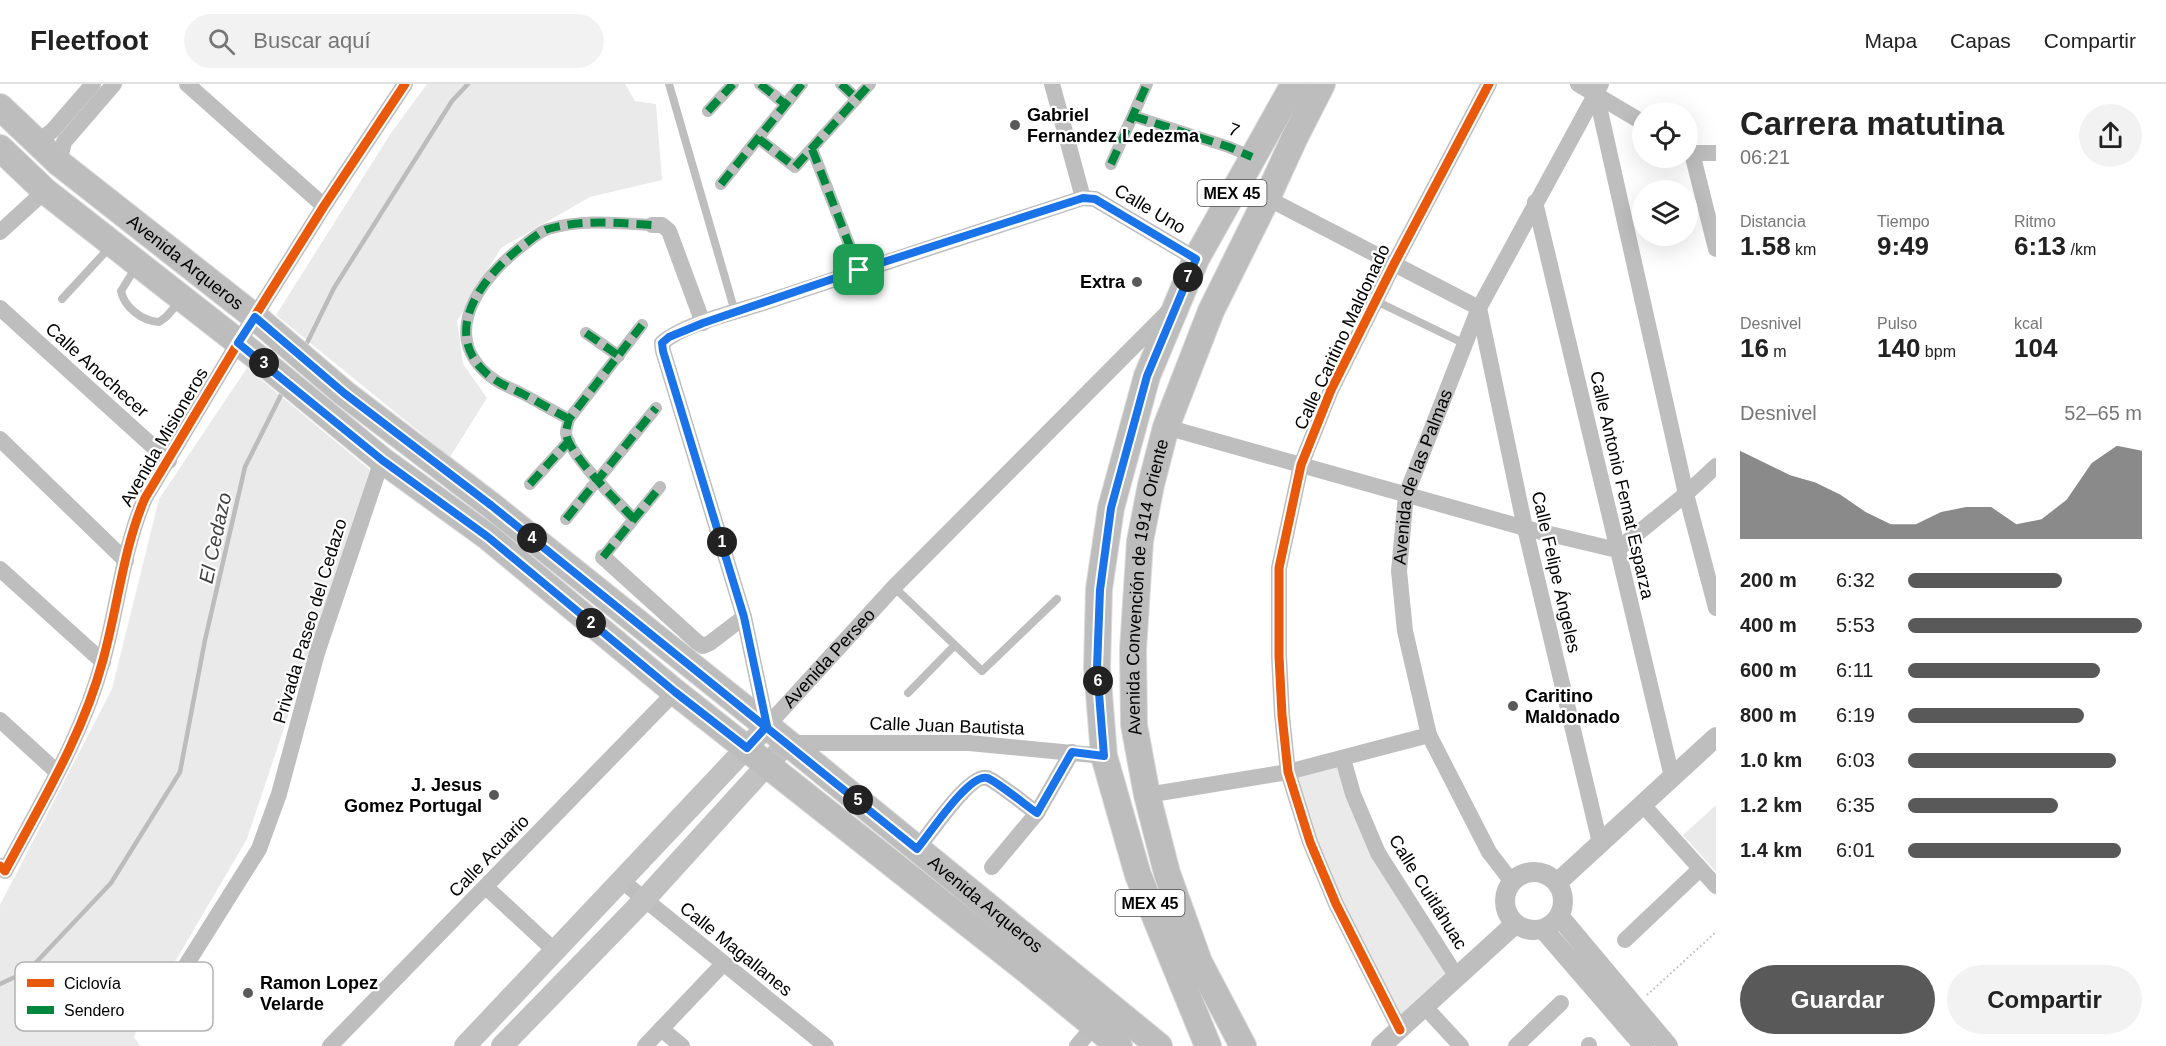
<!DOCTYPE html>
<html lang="es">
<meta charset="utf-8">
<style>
body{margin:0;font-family:Arial,sans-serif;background:#f2f2f2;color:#222;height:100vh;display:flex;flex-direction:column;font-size:22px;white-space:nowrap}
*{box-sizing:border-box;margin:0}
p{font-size:20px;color:#767676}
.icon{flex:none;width:33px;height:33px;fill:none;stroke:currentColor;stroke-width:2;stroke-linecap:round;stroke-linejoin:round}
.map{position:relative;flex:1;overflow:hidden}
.drawer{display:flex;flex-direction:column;background:#fff;width:450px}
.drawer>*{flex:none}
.buttons{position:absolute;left:1632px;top:18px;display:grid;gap:12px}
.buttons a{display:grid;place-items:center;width:66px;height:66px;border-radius:50%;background:#fff;box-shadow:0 6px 24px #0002;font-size:30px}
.pin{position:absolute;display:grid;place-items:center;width:51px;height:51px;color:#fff;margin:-26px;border-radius:12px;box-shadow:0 3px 9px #0006}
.km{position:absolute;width:30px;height:30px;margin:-15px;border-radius:50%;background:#222;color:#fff;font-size:16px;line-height:30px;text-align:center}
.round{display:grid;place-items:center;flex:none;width:63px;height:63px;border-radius:32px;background:#f2f2f2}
.head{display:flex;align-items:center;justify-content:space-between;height:102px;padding:0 24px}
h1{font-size:33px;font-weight:800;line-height:45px}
.metrics{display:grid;grid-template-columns:repeat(3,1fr);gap:9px;height:102px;padding:6px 24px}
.metrics div{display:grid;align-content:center}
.metrics b{font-size:26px;font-weight:800}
.metrics small{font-size:16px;font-weight:400}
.metrics p{font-size:16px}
.chart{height:168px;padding:12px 24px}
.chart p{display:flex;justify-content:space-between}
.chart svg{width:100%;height:108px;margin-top:6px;fill:#595959;opacity:.7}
.action{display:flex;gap:12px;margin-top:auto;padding:12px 24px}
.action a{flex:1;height:69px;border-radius:36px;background:#595959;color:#fff;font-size:24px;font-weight:800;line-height:69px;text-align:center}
.action a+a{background:#f2f2f2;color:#222}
ul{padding:0 24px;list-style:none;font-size:20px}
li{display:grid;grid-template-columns:96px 72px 1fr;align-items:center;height:45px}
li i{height:15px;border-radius:8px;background:#595959}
header{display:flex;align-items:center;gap:36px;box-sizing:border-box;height:84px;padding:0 30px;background:#fff;border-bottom:2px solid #e0e0e0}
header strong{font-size:28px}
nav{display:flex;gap:33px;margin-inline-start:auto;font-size:21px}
.search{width:420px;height:54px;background:#f2f2f2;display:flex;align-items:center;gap:15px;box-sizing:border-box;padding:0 21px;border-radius:33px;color:#767676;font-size:22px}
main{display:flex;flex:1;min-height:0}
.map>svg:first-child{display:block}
.green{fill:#eaeaea}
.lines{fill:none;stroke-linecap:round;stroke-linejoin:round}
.stream{stroke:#bcbcbc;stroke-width:4.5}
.primary-casing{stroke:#dbdbdb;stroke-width:28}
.path{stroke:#b8b8b8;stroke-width:2;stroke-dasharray:1.5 3;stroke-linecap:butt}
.service{stroke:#bebebe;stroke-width:8}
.pedestrian{stroke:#bebebe;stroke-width:12}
.minor{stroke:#bebebe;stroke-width:16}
.tertiary{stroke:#bebebe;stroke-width:20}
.secondary{stroke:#c1c1c1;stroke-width:22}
.primary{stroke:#bdbdbd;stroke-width:26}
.quiet{stroke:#00873e;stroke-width:8;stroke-dasharray:15 8;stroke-linecap:butt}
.cycleway-casing{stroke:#fff;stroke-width:13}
.cycleway{stroke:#e8590c;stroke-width:9}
.route-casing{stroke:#fff;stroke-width:12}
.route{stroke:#1a73e8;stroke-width:8}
.poi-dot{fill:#595959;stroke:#fff;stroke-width:2}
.labels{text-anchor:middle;stroke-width:4.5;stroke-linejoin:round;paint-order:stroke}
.shield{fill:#fff;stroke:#4c4c4c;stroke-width:1.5}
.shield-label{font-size:16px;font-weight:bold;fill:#000}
.poi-label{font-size:18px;font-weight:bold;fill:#000;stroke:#fff;text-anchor:start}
.street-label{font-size:18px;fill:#000;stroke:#fff}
.water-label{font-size:20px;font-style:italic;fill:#404040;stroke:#fff}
.key{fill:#fff;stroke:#b2b2b2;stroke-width:1.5}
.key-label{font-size:16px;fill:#000}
</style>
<header>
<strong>Fleetfoot</strong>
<div class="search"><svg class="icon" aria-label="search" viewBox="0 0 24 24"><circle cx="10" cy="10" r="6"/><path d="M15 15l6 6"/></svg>Buscar aquí</div>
<nav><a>Mapa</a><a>Capas</a><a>Compartir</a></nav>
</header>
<main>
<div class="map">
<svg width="1716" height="962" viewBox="0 0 1716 962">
<rect width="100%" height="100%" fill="#fff"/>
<path class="green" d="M 427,0 L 625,0 L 635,17 L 656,20 L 662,96 L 590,113 L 501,164 L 457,237 L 463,280 L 487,314 L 450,373 L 276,231 L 391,49 Z
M 247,284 L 370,386 L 247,755 L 139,939 L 134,953 L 140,962 L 0,962 L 0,821 L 112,605 L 159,415 Z
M 1343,675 L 1353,710 L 1457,893 L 1400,946 L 1336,820 L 1288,688 Z
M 1716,721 L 1716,788 L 1683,751 Z"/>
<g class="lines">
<path class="stream" d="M 304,265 L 334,204 L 452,17 L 468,0
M 0,900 L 28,887 L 111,799 L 180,688 L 205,556 L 245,383 L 284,305"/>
<defs>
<g id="primary">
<path id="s3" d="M 0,23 L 59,79 L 255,233 L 344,309 L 492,422 L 767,642 L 1159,962"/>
<path d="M 0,64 L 45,107 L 252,269 L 382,376 L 488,453 L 675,608 L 1024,884 L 1119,962"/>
<path d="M 1208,962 L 1138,791 L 1104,672 L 1097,584 L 1099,505 L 1111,424 L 1147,292 L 1196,175 L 1294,0"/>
<path id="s4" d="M 1243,962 L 1199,878 L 1167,789 L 1147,711 L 1134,641 L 1133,566 L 1140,457 L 1151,401 L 1166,343 L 1211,227 L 1267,114 L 1295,53 L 1322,0"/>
</g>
</defs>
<use href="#primary" class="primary-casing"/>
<path class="path" d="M 1647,911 L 1716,848"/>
<path class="service" d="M 669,0 L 735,228
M 136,183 L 121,207 C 124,223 142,237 159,238 L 166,233 L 181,216
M 62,215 L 110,163
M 1376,217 L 1465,260
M 894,503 L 982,587 L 1057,515
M 908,609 L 955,561"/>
<path class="pedestrian" d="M 760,0 L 785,20
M 841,0 L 857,15
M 708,27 L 733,0
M 1133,32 L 1229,63 L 1252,73
M 759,55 L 795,83 L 870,0
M 812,65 L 859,186
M 1111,80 L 1147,0
M 721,100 L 802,0
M 586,249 L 619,272
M 569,335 C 553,327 537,317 521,309 C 506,302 493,297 482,285 C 441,242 488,187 525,160 C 532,155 539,148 548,145 C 582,135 617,139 652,141
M 530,400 L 569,357
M 566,435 L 656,324
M 634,435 C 619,419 568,370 566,349 C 566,345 568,340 569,335 L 642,241
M 603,473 L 660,403"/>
<g class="minor">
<path d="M 187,0 L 324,122"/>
<path d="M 1052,0 L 1083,114"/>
<path d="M 1578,0 L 1642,38"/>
<path d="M 1596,9 L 1686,410 L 1716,524"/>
<path d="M 37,59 L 53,46 L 93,0"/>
<path d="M 1688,66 L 1692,69 L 1716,69"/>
<path d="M 1692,69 L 1716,165"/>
<path d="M 59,79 L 64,58 L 114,0"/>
<path d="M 1267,114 L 1479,224 L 1525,444 L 1600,759"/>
<path d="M 1535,118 L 1672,693"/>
<path d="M 652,141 L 662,141 L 669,147 L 703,239"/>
<path d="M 0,148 L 45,107"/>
<path d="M 0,224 L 169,377"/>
<path d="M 1166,343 L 1525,444 L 1617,466 L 1686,410 L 1716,382"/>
<path d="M 0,355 L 126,477"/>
<path d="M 603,473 L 697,558 L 703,562 L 710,559 L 744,533"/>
<path d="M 0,485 L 103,578"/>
<path d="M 0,636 L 57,688"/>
<path d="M 767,642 L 744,533 L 663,267 L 662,259 C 683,240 736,228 763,219 C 870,183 976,149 1083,114 L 1095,115 L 1196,175"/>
<path id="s1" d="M 767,642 L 894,503 L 1169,227"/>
<path d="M 787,659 L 969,659 L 1104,672"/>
<path d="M 1343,675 L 1353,710 L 1378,769 L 1457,893"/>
<path d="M 1147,711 L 1288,688 L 1429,651"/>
<path d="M 1643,721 L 1716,802"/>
<path d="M 917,765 C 929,751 970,689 987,694 C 995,696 1028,723 1037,729"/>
<path d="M 0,782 L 5,787 C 41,719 83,651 103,576 C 118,522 123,465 145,414 L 238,259 L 324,122 L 405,0"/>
<path d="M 992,783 L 1037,729 L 1072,668"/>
<path d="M 622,797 L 826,962"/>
<path id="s2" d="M 1512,798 L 1489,768 L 1429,651 L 1405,547 L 1399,487 L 1406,411 L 1479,224 L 1601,0"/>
<path d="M 487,804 L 555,867"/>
<path d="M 1625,856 L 1700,785"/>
<path d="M 161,921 L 259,765 L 279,710 L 317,569 L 382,376"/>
<path d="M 1425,923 L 1461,962"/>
<path d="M 661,945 L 682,962"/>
<path d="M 1400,946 L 1336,820 L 1310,758 L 1288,688 L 1282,631 L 1279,572 L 1279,484 L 1301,381 L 1331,306 L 1394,180 L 1489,0"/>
<path d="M 330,962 L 675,608"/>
<path d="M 645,962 L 723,880"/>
<path d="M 1077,962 L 1094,942"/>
<path d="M 1516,962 L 1561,919"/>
<path d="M 1589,962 L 1589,961"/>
</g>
<path class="tertiary" d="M1505 817a29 29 0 1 1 58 0a29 29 0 1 1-58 0Z
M 1557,799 L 1716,653
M 1559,832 L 1668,962
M 1543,845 L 1644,962
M 1381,962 L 1515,840"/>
<path class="secondary" d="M 465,962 L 767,642
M 502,962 L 645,815 L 787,659"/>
<use href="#primary" class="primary"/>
<path class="quiet" d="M 760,0 L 785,20
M 841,0 L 857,15
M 708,27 L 733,0
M 1133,32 L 1229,63 L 1252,73
M 759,55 L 795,83 L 870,0
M 812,65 L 859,186
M 1111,80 L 1147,0
M 721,100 L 802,0
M 586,249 L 619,272
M 569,335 C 553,327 537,317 521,309 C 506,302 493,297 482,285 C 441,242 488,187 525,160 C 532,155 539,148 548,145 C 582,135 617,139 652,141
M 530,400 L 569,357
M 566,435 L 656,324
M 634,435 C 619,419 568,370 566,349 C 566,345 568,340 569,335 L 642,241
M 603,473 L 660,403"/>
<defs>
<path id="cycleway" d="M 767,642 L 744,533 L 663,267 L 662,259 C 683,240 736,228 763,219 C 870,183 976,149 1083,114 L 1095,115 L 1196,175
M 0,782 L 5,787 C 41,719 83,651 103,576 C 118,522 123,465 145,414 L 238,259 L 324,122 L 405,0
M 1400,946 L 1336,820 L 1310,758 L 1288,688 L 1282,631 L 1279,572 L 1279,484 L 1301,381 L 1331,306 L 1394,180 L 1489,0"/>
</defs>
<use href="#cycleway" class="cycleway-casing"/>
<use href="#cycleway" class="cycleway"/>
</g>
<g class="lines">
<defs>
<path id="route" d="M 859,186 L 703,239 L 669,253 L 662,259 L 663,267 L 744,533 L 767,642 L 747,664 L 675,608 L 488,453 L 382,376 L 238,259 L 255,233 L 344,309 L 492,422 L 917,765 C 929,751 969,689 987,694 C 995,696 1028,723 1037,729 L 1072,668 L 1104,672 L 1097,584 L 1100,506 L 1111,424 L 1147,292 L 1196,175 L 1095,115 L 1083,114 L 859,186"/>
</defs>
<use href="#route" class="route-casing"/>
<use href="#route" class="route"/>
</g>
<g class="poi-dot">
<circle cx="1015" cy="41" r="6"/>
<circle cx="1137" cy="198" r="6"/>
<circle cx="1513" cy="622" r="6"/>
<circle cx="494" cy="711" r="6"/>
<circle cx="248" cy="909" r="6"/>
</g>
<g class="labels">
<g class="shield">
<rect x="1197.5" y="96" width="69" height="26" rx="4.5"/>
<rect x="1115.5" y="806" width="69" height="26" rx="4.5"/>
</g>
<g class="shield-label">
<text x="1232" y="115">MEX 45</text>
<text x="1150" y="825">MEX 45</text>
</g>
<g class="poi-label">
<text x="1027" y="37">Gabriel<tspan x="1027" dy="21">Fernandez Ledezma</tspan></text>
<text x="1125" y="204" text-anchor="end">Extra</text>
<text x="1525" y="618">Caritino<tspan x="1525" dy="21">Maldonado</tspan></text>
<text x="482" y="707" text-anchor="end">J. Jesus<tspan x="482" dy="21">Gomez Portugal</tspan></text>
<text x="260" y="905">Ramon Lopez<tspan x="260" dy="21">Velarde</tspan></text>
</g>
<g class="street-label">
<text transform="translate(1234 46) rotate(21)" y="6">7</text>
<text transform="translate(1150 125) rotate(31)" y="6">Calle Uno</text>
<text dy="6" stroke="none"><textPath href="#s3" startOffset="242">Avenida Arqueros</textPath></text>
<text transform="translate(1342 253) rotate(-65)" y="6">Calle Caritino Maldonado</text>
<text transform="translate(97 286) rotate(42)" y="6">Calle Anochecer</text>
<text transform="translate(164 353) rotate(-60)" y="6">Avenida Misioneros</text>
<text dy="6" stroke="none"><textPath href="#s2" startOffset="434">Avenida de las Palmas</textPath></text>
<text transform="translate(1622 401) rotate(77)" y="6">Calle Antonio Femat Esparza</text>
<text transform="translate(1556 488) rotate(77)" y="6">Calle Felipe Ángeles</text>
<text dy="6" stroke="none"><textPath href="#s4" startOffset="480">Avenida Convención de 1914 Oriente</textPath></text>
<text transform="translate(310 537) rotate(-73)" y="6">Privada Paseo del Cedazo</text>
<text dy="6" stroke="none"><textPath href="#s1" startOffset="92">Avenida Perseo</textPath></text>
<text transform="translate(947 642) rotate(2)" y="6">Calle Juan Bautista</text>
<text transform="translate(489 772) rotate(-46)" y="6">Calle Acuario</text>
<text transform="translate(1428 808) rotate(58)" y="6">Calle Cuitláhuac</text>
<text dy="6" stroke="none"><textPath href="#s3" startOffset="1268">Avenida Arqueros</textPath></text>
<text transform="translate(736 865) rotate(39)" y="6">Calle Magallanes</text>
</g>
<g class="water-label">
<text transform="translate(215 454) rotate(-78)" y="7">El Cedazo</text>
</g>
</g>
<rect x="15" y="878" width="198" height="69" rx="9" class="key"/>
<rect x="27" y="895" width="27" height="8" fill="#e8590c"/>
<rect x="27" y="922" width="27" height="8" fill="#00873e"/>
<g class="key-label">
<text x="64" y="905">Ciclovía</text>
<text x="64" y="932">Sendero</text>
</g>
</svg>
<div class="buttons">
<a><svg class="icon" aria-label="locate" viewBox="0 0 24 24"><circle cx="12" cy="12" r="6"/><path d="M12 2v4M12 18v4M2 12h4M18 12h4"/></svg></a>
<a><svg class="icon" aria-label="layers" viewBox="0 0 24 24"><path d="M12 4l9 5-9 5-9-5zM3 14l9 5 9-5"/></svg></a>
</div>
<div class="pin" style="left:859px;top:186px;background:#1e9e55"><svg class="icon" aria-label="arrive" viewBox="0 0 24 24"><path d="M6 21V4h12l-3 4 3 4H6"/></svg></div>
<b class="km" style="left:722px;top:458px">1</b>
<b class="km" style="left:591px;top:539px">2</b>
<b class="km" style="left:264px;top:279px">3</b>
<b class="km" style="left:532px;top:454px">4</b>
<b class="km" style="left:858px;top:716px">5</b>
<b class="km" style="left:1098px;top:597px">6</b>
<b class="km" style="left:1188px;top:193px">7</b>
</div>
<section class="drawer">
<div class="head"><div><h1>Carrera matutina</h1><p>06:21</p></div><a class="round"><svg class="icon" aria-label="share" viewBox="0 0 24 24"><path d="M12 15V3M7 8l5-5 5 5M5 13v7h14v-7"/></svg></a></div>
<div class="metrics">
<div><p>Distancia</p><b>1.58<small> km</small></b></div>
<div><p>Tiempo</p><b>9:49</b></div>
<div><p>Ritmo</p><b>6:13<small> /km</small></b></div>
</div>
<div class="metrics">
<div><p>Desnivel</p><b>16<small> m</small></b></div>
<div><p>Pulso</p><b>140<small> bpm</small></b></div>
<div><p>kcal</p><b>104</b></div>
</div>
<div class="chart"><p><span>Desnivel</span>52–65 m</p>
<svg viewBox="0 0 160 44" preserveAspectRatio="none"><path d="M0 44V8L10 13L20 18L30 21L40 26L50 33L60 38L70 38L80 33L90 31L100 31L110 38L120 36L130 28L140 13L150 6L160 8V44z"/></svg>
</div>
<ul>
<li><b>200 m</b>6:32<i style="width:66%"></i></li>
<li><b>400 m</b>5:53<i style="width:100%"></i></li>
<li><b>600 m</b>6:11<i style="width:82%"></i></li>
<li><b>800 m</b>6:19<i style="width:75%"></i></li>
<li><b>1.0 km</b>6:03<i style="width:89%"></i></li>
<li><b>1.2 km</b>6:35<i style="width:64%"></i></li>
<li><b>1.4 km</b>6:01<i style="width:91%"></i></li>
</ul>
<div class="action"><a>Guardar</a><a>Compartir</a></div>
</section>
</main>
